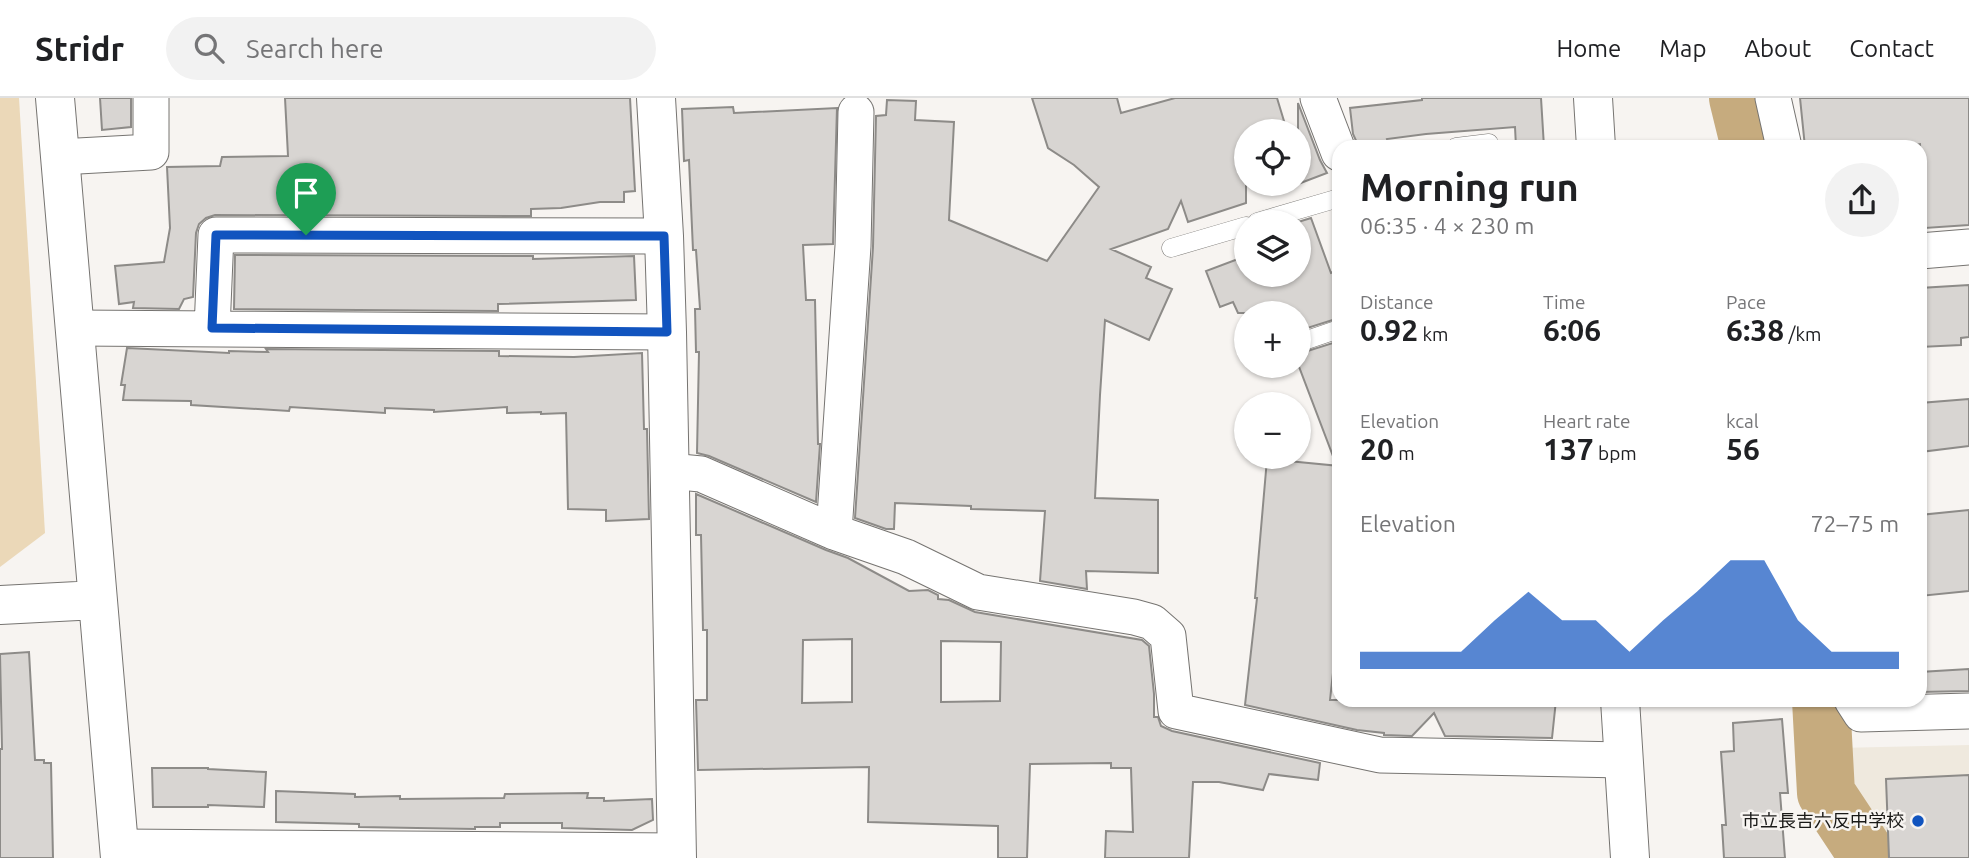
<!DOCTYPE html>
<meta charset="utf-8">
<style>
body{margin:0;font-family:Ubuntu,"Noto Sans JP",sans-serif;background:#f2f2f2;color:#202124;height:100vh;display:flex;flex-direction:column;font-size:26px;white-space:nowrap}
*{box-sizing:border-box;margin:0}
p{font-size:23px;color:#757577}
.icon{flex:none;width:38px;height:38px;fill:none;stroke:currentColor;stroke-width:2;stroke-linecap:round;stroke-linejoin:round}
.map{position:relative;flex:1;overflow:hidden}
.panel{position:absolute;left:1332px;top:42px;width:595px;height:567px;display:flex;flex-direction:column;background:#fff;border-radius:21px;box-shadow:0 2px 5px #0004}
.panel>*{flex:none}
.controls{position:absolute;left:1234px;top:21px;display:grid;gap:14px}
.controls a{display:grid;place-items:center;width:77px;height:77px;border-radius:50%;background:#fff;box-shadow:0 2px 5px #0004;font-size:35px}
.pin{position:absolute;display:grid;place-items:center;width:60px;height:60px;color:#fff;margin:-72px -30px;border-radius:50% 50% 50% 0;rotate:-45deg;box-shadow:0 0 7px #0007}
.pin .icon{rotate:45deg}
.round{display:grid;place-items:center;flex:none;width:74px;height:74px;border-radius:37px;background:#f2f2f2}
.summary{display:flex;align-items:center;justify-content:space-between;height:119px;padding:0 28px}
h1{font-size:38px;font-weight:700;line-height:52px}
.metrics{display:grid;grid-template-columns:repeat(3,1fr);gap:10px;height:119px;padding:7px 28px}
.metrics div{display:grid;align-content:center}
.metrics b{font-size:30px;font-weight:700}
.metrics small{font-size:19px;font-weight:400}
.metrics p{font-size:19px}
.chart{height:196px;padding:14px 28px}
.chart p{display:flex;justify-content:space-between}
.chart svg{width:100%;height:126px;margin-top:7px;fill:#1154bf;opacity:.7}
header{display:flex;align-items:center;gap:42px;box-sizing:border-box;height:98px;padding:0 35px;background:#fff;border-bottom:2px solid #e0e0e0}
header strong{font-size:33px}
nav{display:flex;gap:38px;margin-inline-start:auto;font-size:24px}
.search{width:490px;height:63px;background:#f2f2f2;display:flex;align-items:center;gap:18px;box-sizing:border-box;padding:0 24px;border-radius:38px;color:#757577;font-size:26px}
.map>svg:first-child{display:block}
.built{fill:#efe9de}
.green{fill:#ebd8b8}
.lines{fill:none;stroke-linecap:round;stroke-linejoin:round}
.river{stroke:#c6ab7e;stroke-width:58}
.building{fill:#d8d5d2;stroke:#8d8b88;stroke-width:2;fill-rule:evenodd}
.service-casing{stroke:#767471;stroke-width:19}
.minor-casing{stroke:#767471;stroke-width:37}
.tertiary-casing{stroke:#767471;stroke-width:40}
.service{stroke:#fff;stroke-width:18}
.minor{stroke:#fff;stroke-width:35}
.tertiary{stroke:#fff;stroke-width:38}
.route-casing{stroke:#fff;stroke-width:14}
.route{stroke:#1154bf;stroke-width:9}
.poi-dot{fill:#1154bf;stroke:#f7f4f1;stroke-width:2.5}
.labels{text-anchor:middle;stroke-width:5;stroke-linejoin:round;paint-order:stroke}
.poi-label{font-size:18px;fill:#191917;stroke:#f7f4f1;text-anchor:end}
</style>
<header>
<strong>Stridr</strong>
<div class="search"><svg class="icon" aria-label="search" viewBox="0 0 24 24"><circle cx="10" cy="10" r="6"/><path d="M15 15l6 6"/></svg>Search here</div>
<nav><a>Home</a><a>Map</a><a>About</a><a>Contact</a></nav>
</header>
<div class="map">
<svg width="1969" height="760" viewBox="0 0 1969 760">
<rect width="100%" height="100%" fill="#f7f4f1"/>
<path class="built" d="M 1969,647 L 1969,760 L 1892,760 L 1842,687 L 1838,650 Z"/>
<path class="green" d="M 0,0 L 19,0 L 45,435 L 0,469 Z"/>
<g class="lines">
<path class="river" d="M 1738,0 L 1750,49
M 1821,602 L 1826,695 L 1869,760"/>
</g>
<path class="building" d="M 100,0 L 131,0 L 131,29 L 102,32 Z
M 285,0 L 630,0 L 635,93 L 624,94 L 624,104 L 600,104 L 561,110 L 531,111 L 531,118 L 215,117 L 206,120 L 199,126 L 196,135 L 193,199 L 184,201 L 179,211 L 133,210 L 134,204 L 119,206 L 115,168 L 164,164 L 170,130 L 167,69 L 220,68 L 222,59 L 288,58 Z
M 1032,0 L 1117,0 L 1121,15 L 1175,0 L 1277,0 L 1284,23 L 1246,33 L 1246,105 L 1188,124 L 1181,103 L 1168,131 L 1111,151 L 1151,169 L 1146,180 L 1172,191 L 1149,242 L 1105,222 L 1100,297 L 1095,400 L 1158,402 L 1158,475 L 1086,473 L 1087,491 L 1040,483 L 1045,413 L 971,411 L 971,408 L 895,405 L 894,431 L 886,431 L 855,420 L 873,149 L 876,18 L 886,17 L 887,2 L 916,3 L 915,22 L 954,24 L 949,122 L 1047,163 L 1099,89 L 1074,67 L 1048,50 Z
M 1422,0 L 1541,0 L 1544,49 L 1516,49 L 1515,29 L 1426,36 L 1387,41 L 1388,44 L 1358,47 L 1353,36 L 1350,10 L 1422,2 Z
M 1800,0 L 1969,0 L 1969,127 L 1925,130 L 1920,46 L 1892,49 L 1805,49 Z
M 1298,5 L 1320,62 L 1327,75 L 1298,86 Z
M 733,9 L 734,15 L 837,10 L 833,146 L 803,147 L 806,202 L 815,202 L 818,346 L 820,346 L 816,404 L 709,358 L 697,355 L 699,254 L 696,254 L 695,211 L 700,211 L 696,152 L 693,152 L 689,62 L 684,63 L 682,11 Z
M 1311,120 L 1331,175 L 1339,172 L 1339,220 L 1298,233 L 1298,215 L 1238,215 L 1233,204 L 1220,209 L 1206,173 L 1246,158 L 1246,177 L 1298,177 L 1298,124 Z
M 235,157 L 533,158 L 533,161 L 634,158 L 636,202 L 498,206 L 498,213 L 234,211 Z
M 1969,187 L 1969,239 L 1961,240 L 1961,247 L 1920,249 L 1920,190 Z
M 1339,243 L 1339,366 L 1336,366 L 1298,266 L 1298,256 Z
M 127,250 L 229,255 L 229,253 L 268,254 L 266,251 L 499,253 L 499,258 L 574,259 L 642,255 L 644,331 L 647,331 L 649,421 L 606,423 L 606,412 L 568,411 L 566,315 L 541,316 L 541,314 L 507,315 L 507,309 L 434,314 L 434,312 L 385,310 L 385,315 L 290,309 L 289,313 L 191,307 L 191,303 L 123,302 L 125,287 L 121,287 Z
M 1969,301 L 1969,348 L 1920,354 L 1920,305 Z
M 1267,361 L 1339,368 L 1339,521 L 1330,602 L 1556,602 L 1552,640 L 1445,638 L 1434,615 L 1412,638 L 1384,637 L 1384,635 L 1357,632 L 1245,607 L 1257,500 L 1255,500 Z
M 696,396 L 826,452 L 848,460 L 909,493 L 928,492 L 938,497 L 938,501 L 949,502 L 975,514 L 1142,542 L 1149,548 L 1154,596 L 1154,619 L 1158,619 L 1161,628 L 1172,633 L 1320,665 L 1318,682 L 1269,676 L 1263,692 L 1219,684 L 1193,684 L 1189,760 L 1105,760 L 1106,733 L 1133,734 L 1131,670 L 1111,670 L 1111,665 L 1030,666 L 1027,760 L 998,760 L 998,728 L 868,724 L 869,669 L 698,672 L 696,602 L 707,602 L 707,532 L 703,532 L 701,437 L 696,437 ZM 852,541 L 852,604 L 802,605 L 803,542 ZM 941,543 L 1001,544 L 1000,603 L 941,604 Z
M 1969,412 L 1969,493 L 1920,498 L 1920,417 Z
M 29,554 L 35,662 L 44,662 L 44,665 L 51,665 L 53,760 L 0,760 L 0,651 L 2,651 L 0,556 Z
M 1969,571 L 1969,593 L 1920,594 L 1920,574 Z
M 1782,621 L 1788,695 L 1780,695 L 1785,760 L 1724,760 L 1722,727 L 1726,727 L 1721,654 L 1734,653 L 1733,625 Z
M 152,670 L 208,670 L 208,671 L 266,674 L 264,709 L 208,707 L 208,709 L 153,709 Z
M 1969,677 L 1969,760 L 1889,760 L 1886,681 Z
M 276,693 L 355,696 L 355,699 L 400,698 L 400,701 L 504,700 L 505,696 L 588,695 L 587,700 L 604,700 L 604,703 L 652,701 L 653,722 L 632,732 L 562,730 L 562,725 L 500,725 L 500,729 L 475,729 L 475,731 L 359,729 L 359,726 L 276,724 Z"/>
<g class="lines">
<defs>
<path id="service" d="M 1456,49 L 1489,45
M 1257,124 L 1339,100
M 1171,150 L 1246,128
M 1298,245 L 1339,231"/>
<path id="minor" d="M 1318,0 L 1339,55
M 1773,0 L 1784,49
M 60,59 L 151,54 L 151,0
M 1920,153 L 1969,149
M 75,230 L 667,234
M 212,231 L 216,137 L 664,138
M 669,373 L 701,376 L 834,434 L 906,459 L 978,494 L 1134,519 L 1152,524 L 1168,538 L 1176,613 L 1380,657 L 1623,662
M 834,434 L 853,148 L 856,14
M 1852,602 L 1861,616 L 1969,613
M 119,749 L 676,753"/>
<path id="tertiary" d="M 55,0 L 120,760
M 656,0 L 664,138 L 667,234 L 677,760
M 1593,0 L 1596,49
M 0,507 L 97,502
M 1620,602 L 1630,760"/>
</defs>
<use href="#service" class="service-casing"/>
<use href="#minor" class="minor-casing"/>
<use href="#tertiary" class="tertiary-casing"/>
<use href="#service" class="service"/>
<use href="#minor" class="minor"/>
<use href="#tertiary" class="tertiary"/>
</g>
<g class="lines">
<defs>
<path id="route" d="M 216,137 L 664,138 L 667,234 L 212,230 Z"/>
</defs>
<use href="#route" class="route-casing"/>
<use href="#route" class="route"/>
</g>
<circle class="poi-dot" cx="1918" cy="723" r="7"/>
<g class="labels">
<g class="poi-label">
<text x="1904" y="729">市立長吉六反中学校</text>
</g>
</g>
</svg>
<div class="controls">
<a><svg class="icon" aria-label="locate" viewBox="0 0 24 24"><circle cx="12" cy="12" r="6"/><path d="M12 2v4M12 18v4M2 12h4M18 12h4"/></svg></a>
<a><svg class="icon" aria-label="layers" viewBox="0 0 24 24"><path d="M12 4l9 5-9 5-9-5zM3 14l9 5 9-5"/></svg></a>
<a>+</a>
<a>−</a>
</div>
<div class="pin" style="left:306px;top:137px;background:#1e9e55"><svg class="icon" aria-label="arrive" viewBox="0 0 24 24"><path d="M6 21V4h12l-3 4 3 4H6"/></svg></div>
<section class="panel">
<div class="summary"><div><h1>Morning run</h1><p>06:35 · 4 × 230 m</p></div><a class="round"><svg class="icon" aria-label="share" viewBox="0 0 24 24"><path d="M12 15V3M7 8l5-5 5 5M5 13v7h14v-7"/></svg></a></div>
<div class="metrics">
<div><p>Distance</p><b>0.92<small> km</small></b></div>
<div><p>Time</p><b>6:06</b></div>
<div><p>Pace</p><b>6:38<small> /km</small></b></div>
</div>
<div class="metrics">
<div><p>Elevation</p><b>20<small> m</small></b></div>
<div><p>Heart rate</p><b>137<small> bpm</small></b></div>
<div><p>kcal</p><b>56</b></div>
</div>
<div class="chart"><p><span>Elevation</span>72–75 m</p>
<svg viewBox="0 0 160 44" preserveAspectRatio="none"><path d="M0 44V38L10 38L20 38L30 38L40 27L50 17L60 27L70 27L80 38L90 27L100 17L110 6L120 6L130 27L140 38L150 38L160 38V44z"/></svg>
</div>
</section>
</div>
